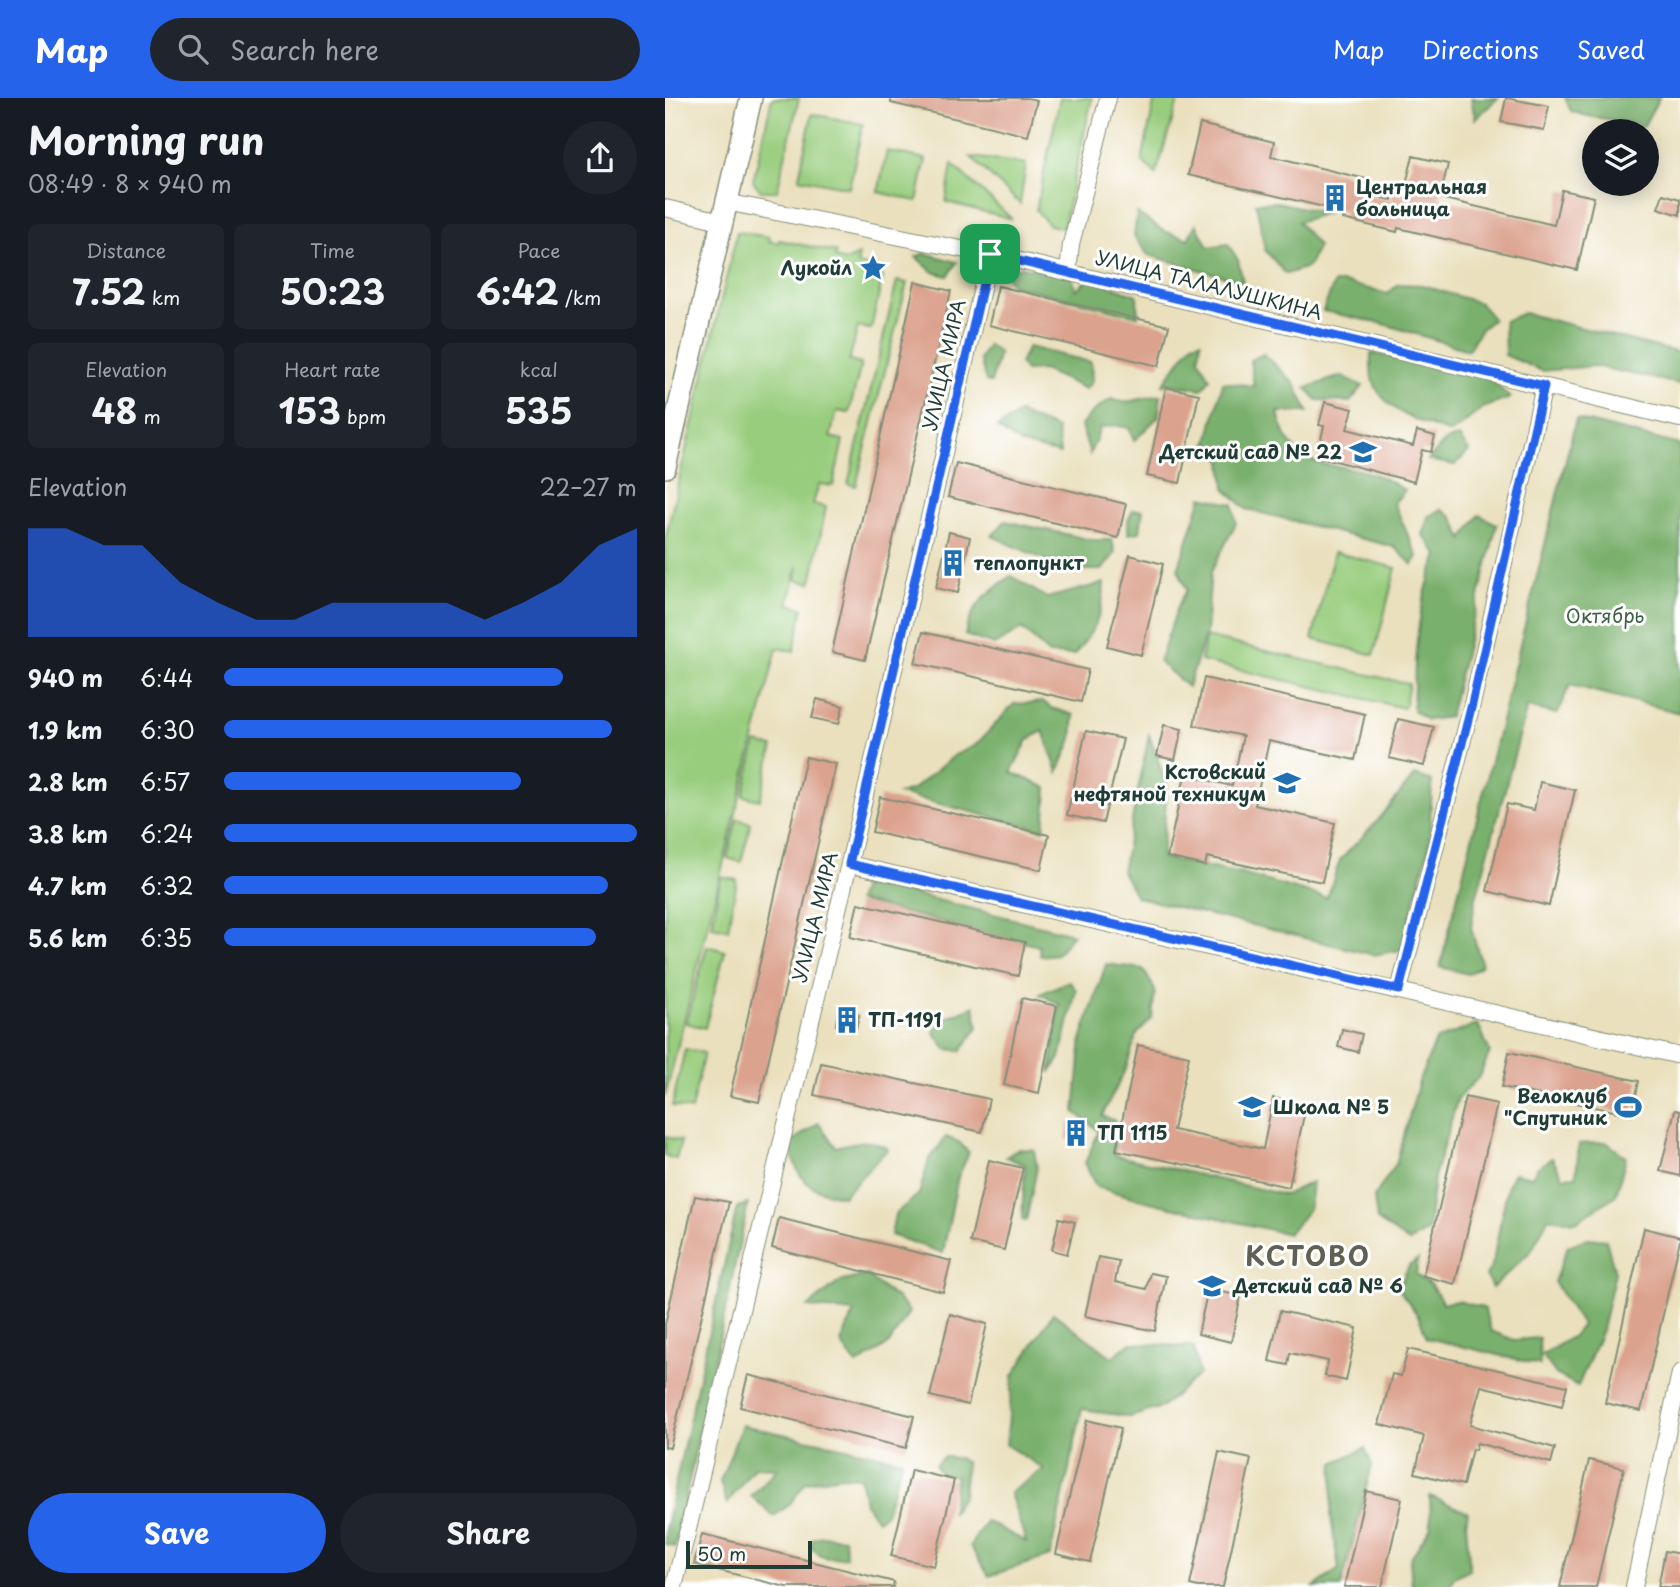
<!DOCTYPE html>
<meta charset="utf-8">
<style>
body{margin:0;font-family:"Playpen Sans",sans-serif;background:#20242c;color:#f1f3f6;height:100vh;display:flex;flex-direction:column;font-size:26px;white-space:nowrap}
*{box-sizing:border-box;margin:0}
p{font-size:23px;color:#9ea1a6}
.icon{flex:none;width:38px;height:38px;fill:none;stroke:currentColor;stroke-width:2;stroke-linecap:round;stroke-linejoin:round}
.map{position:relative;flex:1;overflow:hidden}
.panel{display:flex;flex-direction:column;background:#171b24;width:665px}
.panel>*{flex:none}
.fabs{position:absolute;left:917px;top:21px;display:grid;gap:14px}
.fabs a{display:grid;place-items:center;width:77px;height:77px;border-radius:50%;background:#171b24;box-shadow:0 4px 18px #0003;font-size:35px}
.scale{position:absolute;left:21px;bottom:18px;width:126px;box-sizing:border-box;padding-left:7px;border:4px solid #1f3d34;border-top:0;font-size:19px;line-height:24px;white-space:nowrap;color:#1f3d34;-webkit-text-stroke:5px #fff;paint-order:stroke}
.pin{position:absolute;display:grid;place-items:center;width:60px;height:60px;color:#fff;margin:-30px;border-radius:14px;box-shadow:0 4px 10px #0006}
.round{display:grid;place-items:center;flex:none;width:74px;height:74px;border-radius:37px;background:#20242c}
.head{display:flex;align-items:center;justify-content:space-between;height:119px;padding:0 28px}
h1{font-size:38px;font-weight:700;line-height:52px}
.stats{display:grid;grid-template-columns:repeat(3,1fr);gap:10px;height:119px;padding:7px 28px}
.stats div{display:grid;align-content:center;border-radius:10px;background:#20242c;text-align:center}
.stats b{font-size:35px;font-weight:700}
.stats small{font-size:19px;font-weight:400}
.stats p{font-size:19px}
.chart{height:196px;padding:14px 28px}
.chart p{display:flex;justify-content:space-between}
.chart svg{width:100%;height:126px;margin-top:7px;fill:#2563eb;opacity:.7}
.action{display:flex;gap:14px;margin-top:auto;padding:14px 28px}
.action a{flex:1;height:80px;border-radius:42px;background:#2563eb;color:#fff;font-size:28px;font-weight:700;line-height:80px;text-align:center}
.action a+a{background:#20242c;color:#f1f3f6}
ul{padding:0 28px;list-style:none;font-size:23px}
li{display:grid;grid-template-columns:112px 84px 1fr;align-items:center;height:52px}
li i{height:18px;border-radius:9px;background:#2563eb}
header{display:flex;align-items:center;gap:42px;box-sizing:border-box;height:98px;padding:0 35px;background:#2563eb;color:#fff}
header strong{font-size:33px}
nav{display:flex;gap:38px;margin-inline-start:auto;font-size:24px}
.search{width:490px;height:63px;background:#20242c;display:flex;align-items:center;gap:18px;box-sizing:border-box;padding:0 24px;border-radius:38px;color:#9ea1a6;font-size:26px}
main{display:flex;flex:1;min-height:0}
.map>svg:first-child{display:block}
.green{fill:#99cd7e;stroke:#5c8559;stroke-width:2}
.forest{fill:#7ab06d;stroke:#4c7650;stroke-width:2}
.building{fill:#dba28e}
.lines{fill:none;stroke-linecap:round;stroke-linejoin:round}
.minor-casing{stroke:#848e78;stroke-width:18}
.tertiary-casing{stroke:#848e78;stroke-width:24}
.minor{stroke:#fff;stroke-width:16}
.tertiary{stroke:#fff;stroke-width:21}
.route-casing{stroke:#fff;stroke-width:14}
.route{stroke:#2563eb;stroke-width:9}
.labels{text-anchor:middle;stroke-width:6;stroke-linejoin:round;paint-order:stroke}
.poi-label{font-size:19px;font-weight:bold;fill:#1f3d34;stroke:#fff;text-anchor:start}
.street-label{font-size:19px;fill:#1f3d34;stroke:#fff}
.park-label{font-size:19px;fill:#3e6146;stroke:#fff}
.district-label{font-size:26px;font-weight:bold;letter-spacing:2px;fill:#616054;stroke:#fff}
</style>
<header>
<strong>Map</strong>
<div class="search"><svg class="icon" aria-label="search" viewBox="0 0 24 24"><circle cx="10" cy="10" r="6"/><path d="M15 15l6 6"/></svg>Search here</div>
<nav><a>Map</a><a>Directions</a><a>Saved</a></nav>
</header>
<main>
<section class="panel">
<div class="head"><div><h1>Morning run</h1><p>08:49 · 8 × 940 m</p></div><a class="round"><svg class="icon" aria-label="share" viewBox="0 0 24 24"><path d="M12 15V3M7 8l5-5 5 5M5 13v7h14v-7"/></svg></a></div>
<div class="stats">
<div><p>Distance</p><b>7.52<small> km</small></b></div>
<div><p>Time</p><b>50:23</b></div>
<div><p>Pace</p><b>6:42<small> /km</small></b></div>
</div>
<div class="stats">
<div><p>Elevation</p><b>48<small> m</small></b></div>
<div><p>Heart rate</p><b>153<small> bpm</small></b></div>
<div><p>kcal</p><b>535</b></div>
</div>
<div class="chart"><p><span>Elevation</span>22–27 m</p>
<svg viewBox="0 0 160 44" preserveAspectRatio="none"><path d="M0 44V6L10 6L20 12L30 12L40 25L50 32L60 38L70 38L80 32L90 32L100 32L110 32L120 38L130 32L140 25L150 12L160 6V44z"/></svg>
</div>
<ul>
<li><b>940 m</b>6:44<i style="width:82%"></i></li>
<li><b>1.9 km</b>6:30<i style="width:94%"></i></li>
<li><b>2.8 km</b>6:57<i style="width:72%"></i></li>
<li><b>3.8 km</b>6:24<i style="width:100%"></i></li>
<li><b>4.7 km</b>6:32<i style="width:93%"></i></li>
<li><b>5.6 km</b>6:35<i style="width:90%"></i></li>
</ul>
<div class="action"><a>Save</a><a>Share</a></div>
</section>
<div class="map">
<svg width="1015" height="1489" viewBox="0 0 1015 1489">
<rect width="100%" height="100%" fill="#fff"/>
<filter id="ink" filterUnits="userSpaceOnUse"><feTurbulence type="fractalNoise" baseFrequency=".0143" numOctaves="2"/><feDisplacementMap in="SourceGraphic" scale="14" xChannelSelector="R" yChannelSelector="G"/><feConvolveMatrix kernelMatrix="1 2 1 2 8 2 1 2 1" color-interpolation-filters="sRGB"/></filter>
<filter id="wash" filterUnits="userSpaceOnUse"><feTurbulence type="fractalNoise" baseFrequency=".00686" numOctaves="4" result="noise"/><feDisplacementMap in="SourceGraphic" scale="28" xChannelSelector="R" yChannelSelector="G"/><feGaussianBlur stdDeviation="1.57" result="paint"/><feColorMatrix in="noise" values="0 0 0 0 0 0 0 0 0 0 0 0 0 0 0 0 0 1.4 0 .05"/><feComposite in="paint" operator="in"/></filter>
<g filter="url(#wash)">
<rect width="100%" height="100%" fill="#eae0bd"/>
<path class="green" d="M 107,0 L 134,0 L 112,93 L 96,93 L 88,83 Z
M 395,0 L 427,0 L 398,130 L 384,127 L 371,112 Z
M 490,0 L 514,0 L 491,76 L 477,63 Z
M 147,16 L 198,26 L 184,90 L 134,80 Z
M 222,53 L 261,61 L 252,103 L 213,94 Z
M 306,59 L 361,66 L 355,106 Z
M 287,66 L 347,121 L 281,104 Z
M 72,134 L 105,139 L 104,143 L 113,145 L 114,142 L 171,154 L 170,160 L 181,163 L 194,157 L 192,166 L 208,170 L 207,175 L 218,178 L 206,231 L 193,229 L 184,263 L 196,266 L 184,315 L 172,313 L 165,339 L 178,342 L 168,388 L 154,386 L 148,406 L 161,409 L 146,485 L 131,482 L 133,468 L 123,506 L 138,510 L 129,553 L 112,550 L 0,999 L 0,442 Z
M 232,183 L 242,185 L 191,388 L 183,386 Z
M 669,454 L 731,470 L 709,557 L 647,541 Z
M 541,539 L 744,586 L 739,610 L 536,563 Z
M 91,645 L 108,649 L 95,702 L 78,698 Z
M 72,721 L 86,725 L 76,764 L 62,760 Z
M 56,779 L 72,782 L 63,831 L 47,828 Z
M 42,848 L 60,853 L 40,930 L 21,925 Z
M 20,951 L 39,955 L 26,1012 L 7,1008 Z
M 0,1039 L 16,1043 L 11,1061 L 0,1058 Z"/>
<path class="forest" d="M 806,0 L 833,0 L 810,21 Z
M 900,0 L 994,0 L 978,29 C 954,19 930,23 906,13 Z
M 612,104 L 661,115 L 633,124 L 653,148 L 643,169 L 621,176 L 600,152 L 591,105 Z
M 472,115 L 499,133 L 523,141 L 531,126 L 543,149 L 563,146 L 573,162 L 578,184 L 483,157 L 469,138 Z
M 259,155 L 292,164 L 283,178 L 268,174 L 251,159 Z
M 358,169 L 407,178 L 411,192 L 424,180 L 472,197 L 473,218 L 346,187 L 338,172 Z
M 669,185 L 681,185 L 723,196 L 733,186 L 757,187 L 815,205 L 828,221 L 815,232 L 803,252 L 719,226 L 658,213 Z
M 859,215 L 1015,255 L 1015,286 L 929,268 L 877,273 L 840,257 L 839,223 Z
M 536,243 L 534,261 L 545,281 L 537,291 L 498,286 L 528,245 Z
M 323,247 L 334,255 L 326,285 L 321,283 L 315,261 Z
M 363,249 L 426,264 L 427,283 L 421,291 L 378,272 L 360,273 L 355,265 Z
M 706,255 L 824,279 L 845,300 L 818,310 L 786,335 C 758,325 720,315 708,283 C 705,275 706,263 706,255 Z
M 599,256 L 630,286 L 643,314 L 613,314 C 629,383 667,358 716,379 C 724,382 732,388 740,392 L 729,405 L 752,458 L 748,467 L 729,449 L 581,411 L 560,390 L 557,363 L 542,347 L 558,284 L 589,288 L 585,262 Z
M 676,278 L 698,288 L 685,304 L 652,302 L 641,290 Z
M 496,297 L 493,319 L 469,343 L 464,330 L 449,327 L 435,330 L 425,356 L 416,328 L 426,315 L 446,301 L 461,304 Z
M 354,315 L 392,331 L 395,356 L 356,346 L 332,330 Z
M 911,321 L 1015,347 L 1015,615 L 905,587 L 892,616 L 862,609 L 810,804 L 806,830 L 817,867 L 803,876 L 775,869 Z
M 794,339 L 804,353 L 790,367 L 763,362 L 781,342 Z
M 537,399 L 568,406 L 571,425 L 546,474 L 541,535 L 523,589 L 494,564 L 513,508 L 522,492 L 513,471 Z
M 776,411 L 787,418 L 798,441 L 814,417 L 832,426 L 784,619 L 762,622 L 748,612 C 750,555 751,510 773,457 L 758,437 L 763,419 Z
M 468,412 L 478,412 L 475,434 L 463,436 L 463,422 Z
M 340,423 L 427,442 L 447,442 L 450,455 L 437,472 L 402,472 L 327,438 Z
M 346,478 L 382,500 L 439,485 C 439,515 428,535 409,557 L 384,556 L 357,531 L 329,547 L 300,537 C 307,506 321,496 346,478 Z
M 379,604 L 386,610 L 409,617 L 407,641 L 393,674 L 378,633 L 363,642 L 346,674 L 382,690 L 379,732 L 234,696 L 247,692 L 290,657 L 311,647 L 349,606 Z
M 484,637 L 502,687 L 497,760 L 577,776 L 662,800 L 675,762 L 710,726 L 750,677 L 767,683 L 764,749 L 736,852 L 709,857 L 471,799 L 457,773 Z
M 209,786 L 408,836 L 392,856 L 375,858 L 374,848 L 192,803 L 197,789 Z
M 441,866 L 478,871 L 490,892 L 487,920 L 472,936 L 461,970 L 437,1018 L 451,1023 L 449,1057 L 620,1097 L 647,1084 L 644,1111 L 623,1136 L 489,1105 L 431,1089 L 420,1065 L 434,1033 L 410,1014 L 417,939 Z
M 404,883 L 411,892 L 395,960 L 385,975 L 394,906 L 375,896 Z
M 309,908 L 313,929 L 296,953 L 281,951 L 269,934 L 276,922 Z
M 813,926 L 825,954 L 814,979 L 793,1000 L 769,1079 L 763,1132 L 744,1144 L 712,1122 L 709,1099 L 731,1066 L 755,980 L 771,942 Z
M 154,1025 L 171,1049 C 191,1043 205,1040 223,1051 L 178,1098 C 143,1093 129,1081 126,1044 Z
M 281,1039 L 294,1044 L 304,1055 L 293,1079 L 278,1155 L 226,1137 L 230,1116 L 254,1096 L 264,1062 Z
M 941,1044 L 961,1059 L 951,1097 L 911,1124 L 883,1120 L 867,1152 L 827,1190 L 821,1177 L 827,1168 L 843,1086 L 849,1075 L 867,1079 L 872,1070 L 887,1060 L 898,1079 L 911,1078 L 914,1046 Z
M 353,1051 L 369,1052 L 372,1070 L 361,1123 L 357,1122 L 360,1067 L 341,1059 Z
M 83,1106 L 10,1449 L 0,1446 L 0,1432 L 72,1109 Z
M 923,1140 L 941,1142 L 950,1174 L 937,1232 L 913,1288 L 891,1276 L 877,1257 L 908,1238 L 917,1227 L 889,1184 L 903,1148 Z
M 753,1161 L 751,1177 L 765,1186 L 778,1205 L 793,1203 L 819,1210 L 826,1233 L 849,1242 L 874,1240 L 875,1267 L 762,1240 L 754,1219 L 733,1190 L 744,1168 Z
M 203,1177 C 218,1195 231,1194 244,1214 L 224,1246 L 192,1267 L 176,1245 L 189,1214 L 143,1209 L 174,1184 Z
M 388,1215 L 447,1259 L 465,1245 L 529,1249 L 534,1276 L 497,1309 L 465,1319 L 417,1311 L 385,1458 L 324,1478 L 305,1448 L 321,1423 L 361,1444 L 345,1395 L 379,1371 L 341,1347 L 348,1278 Z
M 77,1327 L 237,1362 L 221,1415 L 212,1422 L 200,1405 L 195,1379 L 177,1378 L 141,1384 L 124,1407 L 109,1418 L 86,1398 L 113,1370 L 89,1369 L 62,1406 L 55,1384 Z
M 700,1350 L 707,1367 L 676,1489 L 649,1489 L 674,1471 L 666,1419 L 669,1365 Z
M 278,1359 L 293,1360 L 301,1365 L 298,1397 L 286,1416 L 291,1378 L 275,1375 L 270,1367 Z
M 765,1398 L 803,1414 L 801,1425 L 805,1471 L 789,1479 L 784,1489 L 747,1489 L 745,1461 L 766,1429 Z
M 157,1438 L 179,1440 L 181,1459 L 161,1460 L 147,1451 L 147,1441 Z"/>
<g id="blocks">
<path class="building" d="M 226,0 L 362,0 L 372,2 L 363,38 L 226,5 Z
M 841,0 L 884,8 L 879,32 L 836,24 Z
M 535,26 L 609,44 L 606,58 L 705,82 L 701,96 L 727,102 L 728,95 L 738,98 L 748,58 L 783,66 L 775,100 L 889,127 L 897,92 L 929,99 L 912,172 L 733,130 L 732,134 L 678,121 L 680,114 L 523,77 Z
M 998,96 L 1015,101 L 1015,117 L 993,110 Z
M 250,184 L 286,193 L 200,562 L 167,554 Z
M 333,188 L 504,228 L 494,268 L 324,227 Z
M 501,289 L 534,296 L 515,385 L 482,378 Z
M 660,304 L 688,311 L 682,331 L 748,348 L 752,333 L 770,338 L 766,354 L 757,352 L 749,384 L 652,358 L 659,328 L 654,327 Z
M 291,365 L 461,406 L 453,440 L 283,399 Z
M 284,434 L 305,439 L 293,495 L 271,490 Z
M 465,457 L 498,466 L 476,557 L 442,548 Z
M 258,534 L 423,572 L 416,604 L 250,565 Z
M 539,580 L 700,616 L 690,662 L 604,643 L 590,707 L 670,725 L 657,784 L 542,759 L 540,768 L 502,759 L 520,677 L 567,688 L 578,638 L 529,627 Z
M 152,601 L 178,608 L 174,626 L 147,620 Z
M 733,621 L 769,629 L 759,668 L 724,660 Z
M 499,627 L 517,631 L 510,662 L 492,658 Z
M 421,633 L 458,641 L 438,725 L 402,717 Z
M 141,659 L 171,666 L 94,1004 L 65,998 Z
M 875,684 L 910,692 L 884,808 L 822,793 L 842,706 L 869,712 Z
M 215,699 L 384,737 L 376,772 L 207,734 Z
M 193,805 L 360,844 L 353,878 L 185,839 Z
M 357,900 L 392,908 L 374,995 L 339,987 Z
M 173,913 L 194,917 L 191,931 L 171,927 Z
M 677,931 L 697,936 L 693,954 L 673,949 Z
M 473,947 L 524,958 L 508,1032 L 598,1051 L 608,1000 L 641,1007 L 624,1089 L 451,1052 Z
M 844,954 L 974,983 L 967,1017 L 837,989 Z
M 156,965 L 324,1001 L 317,1034 L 149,997 Z
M 800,999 L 832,1006 L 790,1186 L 758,1178 Z
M 1010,1012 L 1015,1013 L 1015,1078 L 995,1073 Z
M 404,1025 L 422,1030 L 419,1045 L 401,1041 Z
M 324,1062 L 358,1070 L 339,1152 L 305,1144 Z
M 30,1098 L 64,1104 L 5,1350 L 0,1349 L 0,1226 Z
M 114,1120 L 286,1163 L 278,1194 L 107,1150 Z
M 394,1120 L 410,1124 L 402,1156 L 387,1152 Z
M 979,1130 L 1015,1139 L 1015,1142 L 976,1313 L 940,1305 Z
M 433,1159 L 454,1163 L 450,1184 L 481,1191 L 485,1175 L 501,1178 L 490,1233 L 420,1218 Z
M 543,1191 L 576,1198 L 566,1244 L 533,1236 Z
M 615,1213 L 692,1230 L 681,1283 L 660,1278 L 663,1263 L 625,1255 L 623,1267 L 604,1263 Z
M 285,1216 L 322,1226 L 303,1307 L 265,1298 Z
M 743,1251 L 902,1288 L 897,1308 L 816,1288 L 805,1327 L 890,1350 L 886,1365 L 812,1345 L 810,1352 L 807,1351 L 798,1387 L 750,1375 L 759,1338 L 714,1326 L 727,1276 L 736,1278 Z
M 83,1277 L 249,1318 L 241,1350 L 75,1309 Z
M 422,1322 L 456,1330 L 425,1464 L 391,1456 Z
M 554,1354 L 586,1361 L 558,1489 L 533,1489 L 525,1487 Z
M 924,1362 L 959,1370 L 931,1489 L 895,1489 Z
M 246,1372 L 289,1382 L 269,1468 L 226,1458 Z
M 701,1393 L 737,1401 L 717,1489 L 679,1489 Z
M 37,1436 L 229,1484 L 228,1489 L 121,1489 L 29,1466 Z
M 1000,1453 L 1015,1456 L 1015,1489 L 993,1489 Z"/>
</g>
</g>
<g filter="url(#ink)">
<use href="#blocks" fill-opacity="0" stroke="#848e78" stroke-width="2"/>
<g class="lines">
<defs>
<path id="minor" d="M 61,104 L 351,162 L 1015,321
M 0,110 L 56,123
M 403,174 L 406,146 L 443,0
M 184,766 L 1015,958
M 734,892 L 807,606 L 879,288
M 9,1489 L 184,766 L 325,156
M 969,1489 L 1015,1275"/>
<path id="tertiary" d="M 0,369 L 86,0"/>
</defs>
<use href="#minor" class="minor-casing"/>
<use href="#tertiary" class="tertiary-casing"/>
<use href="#minor" class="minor"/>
<use href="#tertiary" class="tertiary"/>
</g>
</g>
<g class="lines" filter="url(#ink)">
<defs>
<path id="route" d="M 325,156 L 879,288 L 807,606 L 734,892 L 184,766 Z"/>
</defs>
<use href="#route" class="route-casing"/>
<use href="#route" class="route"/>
</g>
<defs>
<symbol id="building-bare" viewBox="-9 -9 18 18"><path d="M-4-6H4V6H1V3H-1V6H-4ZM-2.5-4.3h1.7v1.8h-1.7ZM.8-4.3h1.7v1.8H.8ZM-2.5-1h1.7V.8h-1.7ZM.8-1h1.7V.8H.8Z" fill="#1f6fb2" stroke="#fff" stroke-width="2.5" paint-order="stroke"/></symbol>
<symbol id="sight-bare" viewBox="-9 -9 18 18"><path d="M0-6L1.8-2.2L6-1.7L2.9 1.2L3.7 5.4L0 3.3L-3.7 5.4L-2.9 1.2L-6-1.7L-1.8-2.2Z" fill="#1f6fb2" stroke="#fff" stroke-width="2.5" paint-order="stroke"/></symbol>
<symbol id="school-bare" viewBox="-9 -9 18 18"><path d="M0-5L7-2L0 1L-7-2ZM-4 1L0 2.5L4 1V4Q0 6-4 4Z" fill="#1f6fb2" stroke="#fff" stroke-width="2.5" paint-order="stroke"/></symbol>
<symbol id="university-bare" viewBox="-9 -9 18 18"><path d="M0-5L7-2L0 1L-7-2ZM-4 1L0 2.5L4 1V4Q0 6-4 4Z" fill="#1f6fb2" stroke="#fff" stroke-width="2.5" paint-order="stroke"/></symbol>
<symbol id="stadium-bare" viewBox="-9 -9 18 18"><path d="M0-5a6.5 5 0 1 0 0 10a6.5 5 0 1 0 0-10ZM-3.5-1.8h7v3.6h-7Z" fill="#1f6fb2" stroke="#fff" stroke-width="2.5" paint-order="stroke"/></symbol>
</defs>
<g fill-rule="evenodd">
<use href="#building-bare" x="651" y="81" width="38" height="38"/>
<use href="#sight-bare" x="189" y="151" width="38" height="38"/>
<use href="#school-bare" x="679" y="335" width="38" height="38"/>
<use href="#building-bare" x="269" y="446" width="38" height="38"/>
<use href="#university-bare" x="603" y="666" width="38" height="38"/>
<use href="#building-bare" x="163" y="903" width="38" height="38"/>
<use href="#school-bare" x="568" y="990" width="38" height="38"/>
<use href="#stadium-bare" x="944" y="990" width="38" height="38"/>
<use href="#building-bare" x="392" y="1016" width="38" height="38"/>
<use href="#school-bare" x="528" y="1169" width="38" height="38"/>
</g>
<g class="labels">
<g class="poi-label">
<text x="691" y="96">Центральная<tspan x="691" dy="22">больница</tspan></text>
<text x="187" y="177" text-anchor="end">Лукойл</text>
<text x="677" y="361" text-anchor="end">Детский сад № 22</text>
<text x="309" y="472">теплопункт</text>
<text x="601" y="681" text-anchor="end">Кстовский<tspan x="601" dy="22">нефтяной техникум</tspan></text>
<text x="203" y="929">ТП-1191</text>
<text x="942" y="1005" text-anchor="end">Велоклуб<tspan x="942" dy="22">"Спутиник</tspan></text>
<text x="608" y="1016">Школа № 5</text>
<text x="432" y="1042">ТП 1115</text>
<text x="568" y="1195">Детский сад № 6</text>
</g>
<g class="street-label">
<text transform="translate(544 187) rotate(14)" y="7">УЛИЦА ТАЛАЛУШКИНА</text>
<text transform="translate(279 267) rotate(-77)" y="7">УЛИЦА МИРА</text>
<text transform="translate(150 819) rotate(-76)" y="7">УЛИЦА МИРА</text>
</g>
<g class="park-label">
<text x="940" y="525">Октябрь</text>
</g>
<g class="district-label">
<text x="643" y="1168">КСТОВО</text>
</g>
</g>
</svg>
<div class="fabs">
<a><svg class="icon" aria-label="layers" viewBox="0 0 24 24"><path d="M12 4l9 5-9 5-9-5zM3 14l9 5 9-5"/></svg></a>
</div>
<div class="scale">50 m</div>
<div class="pin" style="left:325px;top:156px;background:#1e9e55"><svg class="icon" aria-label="arrive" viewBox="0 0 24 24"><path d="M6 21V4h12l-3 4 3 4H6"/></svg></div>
</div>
</main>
